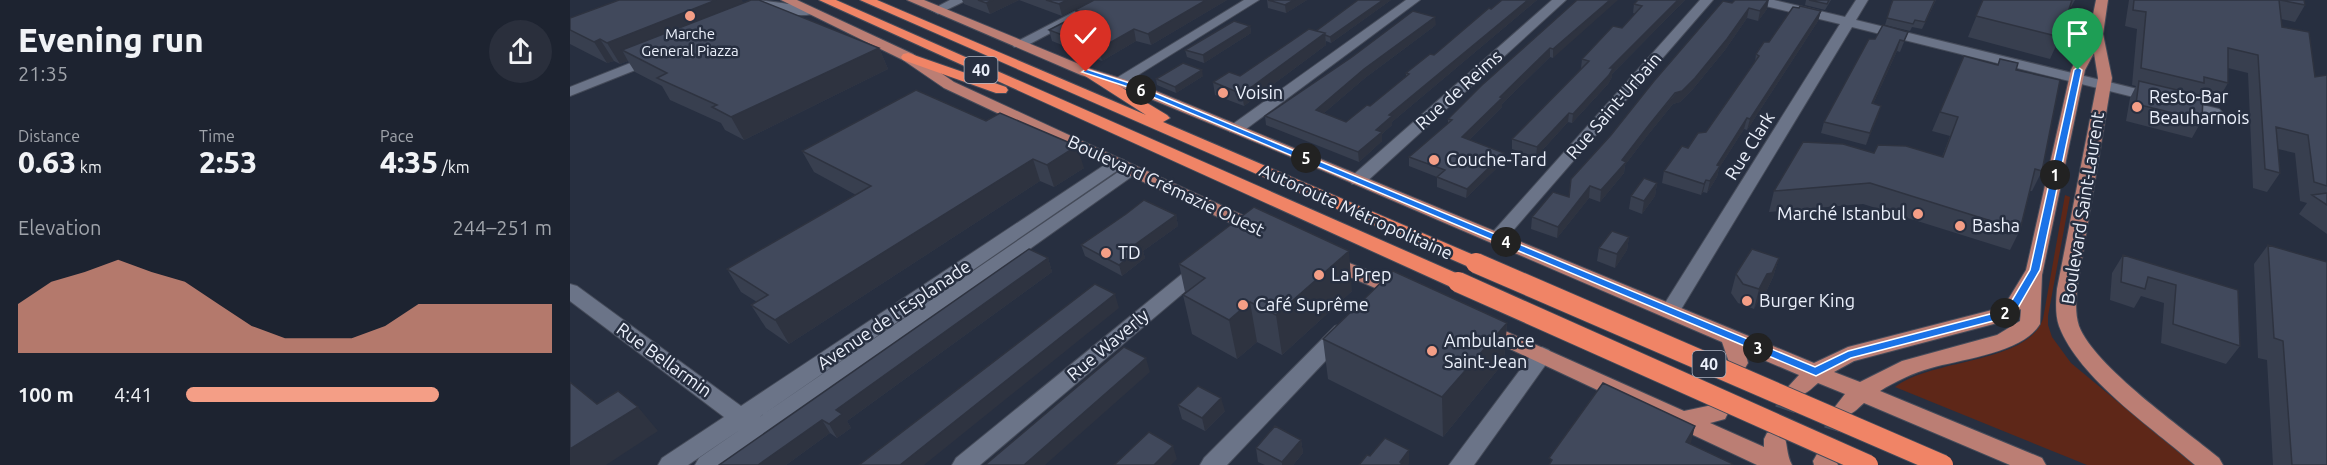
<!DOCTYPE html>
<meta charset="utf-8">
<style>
body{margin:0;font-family:Ubuntu,sans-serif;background:#2a2f3c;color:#f1f3f6;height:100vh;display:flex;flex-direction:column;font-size:22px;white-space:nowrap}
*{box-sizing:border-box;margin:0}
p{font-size:20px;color:#a0a4ab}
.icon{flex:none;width:33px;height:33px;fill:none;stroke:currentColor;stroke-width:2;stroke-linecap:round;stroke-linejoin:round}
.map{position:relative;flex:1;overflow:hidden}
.details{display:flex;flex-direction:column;background:#1d2330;width:570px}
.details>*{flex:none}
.pin{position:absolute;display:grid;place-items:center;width:51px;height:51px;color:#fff;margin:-62px -26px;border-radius:50% 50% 50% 0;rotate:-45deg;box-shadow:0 0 6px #0007}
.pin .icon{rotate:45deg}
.km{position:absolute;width:30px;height:30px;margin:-15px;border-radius:50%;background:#222;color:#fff;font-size:16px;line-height:30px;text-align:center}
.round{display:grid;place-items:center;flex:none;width:63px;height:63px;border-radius:32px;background:#2a2f3c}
.head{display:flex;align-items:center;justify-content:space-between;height:102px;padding:0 18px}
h1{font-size:33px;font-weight:800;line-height:45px}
.figures{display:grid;grid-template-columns:repeat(3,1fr);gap:9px;height:102px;padding:6px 18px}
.figures div{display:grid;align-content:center}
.figures b{font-size:30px;font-weight:800}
.figures small{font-size:16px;font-weight:400}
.figures p{font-size:16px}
.chart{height:168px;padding:12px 18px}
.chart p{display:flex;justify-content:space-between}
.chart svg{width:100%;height:108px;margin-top:6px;fill:#f49e86;opacity:.7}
ul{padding:0 18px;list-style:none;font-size:20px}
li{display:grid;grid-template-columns:96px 72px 1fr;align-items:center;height:45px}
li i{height:15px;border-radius:8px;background:#f49e86}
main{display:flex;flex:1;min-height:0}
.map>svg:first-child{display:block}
.green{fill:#5e2718}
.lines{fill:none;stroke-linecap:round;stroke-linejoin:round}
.major-tunnel{stroke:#444c5c;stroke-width:20;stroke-dasharray:20 10;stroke-linecap:butt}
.minor-casing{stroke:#454b59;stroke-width:2}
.major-casing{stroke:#454b59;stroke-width:2}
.highway-casing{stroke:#454b59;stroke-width:2}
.minor{fill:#6b7488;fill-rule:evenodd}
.major{fill:#bb7e74;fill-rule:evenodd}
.highway{fill:#f08466;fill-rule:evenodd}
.highway-bridge-casing{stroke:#454b59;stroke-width:22;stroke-linecap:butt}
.highway-bridge{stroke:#f08466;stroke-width:20}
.wall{fill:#383f4f}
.shaded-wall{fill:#2e3340}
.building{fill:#41495c;stroke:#2e3340;stroke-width:1.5}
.route{fill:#1a73e8;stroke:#fff;stroke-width:1.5}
.poi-dot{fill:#f49e86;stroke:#272f40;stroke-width:2}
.labels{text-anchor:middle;stroke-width:5;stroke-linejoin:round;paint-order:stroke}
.far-poi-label{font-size:15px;fill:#ebf0fb;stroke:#272f40}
.shield{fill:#272f40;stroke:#b0b6c3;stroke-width:1.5}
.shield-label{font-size:16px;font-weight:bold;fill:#ebf0fb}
.street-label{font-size:18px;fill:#ebf0fb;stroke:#272f40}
.poi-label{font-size:18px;fill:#ebf0fb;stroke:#272f40;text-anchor:start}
</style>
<main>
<section class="details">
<div class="head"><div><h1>Evening run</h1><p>21:35</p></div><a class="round"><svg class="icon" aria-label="share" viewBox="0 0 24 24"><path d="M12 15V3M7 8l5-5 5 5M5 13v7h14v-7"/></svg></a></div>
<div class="figures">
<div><p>Distance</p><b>0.63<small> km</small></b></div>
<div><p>Time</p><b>2:53</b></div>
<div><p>Pace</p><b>4:35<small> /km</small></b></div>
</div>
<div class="chart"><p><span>Elevation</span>244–251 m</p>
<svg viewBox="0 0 160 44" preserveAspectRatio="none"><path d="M0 44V24L10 15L20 11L30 6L40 11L50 15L60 24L70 33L80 38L90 38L100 38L110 33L120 24L130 24L140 24L150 24L160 24V44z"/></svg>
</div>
<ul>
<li><b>100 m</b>4:41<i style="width:69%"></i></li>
</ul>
</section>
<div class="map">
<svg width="1757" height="465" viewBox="0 0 1757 465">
<rect width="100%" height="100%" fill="#272f40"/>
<path class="green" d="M 1495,195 L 1500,197 L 1478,316 L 1478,325 L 1482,337 L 1501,363 L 1624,465 L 1517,465 L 1325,387 C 1364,358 1457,364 1473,319 Z"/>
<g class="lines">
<path class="major-tunnel" d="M 1205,438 L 1216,406 L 1228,388
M 1255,459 L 1266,423 L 1275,408"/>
<defs>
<path id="minor" d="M 182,0 C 191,0 243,6 248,11 C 236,21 192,11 182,0 Z
M 380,0 L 397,0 L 368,14 L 361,10 Z
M 527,0 L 543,0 L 454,47 L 444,47 L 442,44 Z
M 674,0 L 689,0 L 552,85 L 542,85 L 540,82 Z
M 836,0 L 850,0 L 672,132 L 660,132 L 658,129 L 660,126 Z
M 982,0 L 996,0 L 794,184 L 782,184 L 780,180 L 782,176 Z
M 1130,0 L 1143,0 L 933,242 L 921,242 L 918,238 L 921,234 Z
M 1182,0 L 1204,0 L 1275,17 L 1286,0 L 1298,0 L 1286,20 L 1649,109 L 1652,112 L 1644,117 L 1282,27 L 1107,316 L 1100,318 L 1093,316 L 1090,311 L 1270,24 L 1183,3 Z
M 83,54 L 88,55 L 90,58 L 88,61 L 0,96 L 0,87 Z
M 548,158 L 554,160 L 556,163 L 554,166 L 188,418 L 557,166 L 563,165 L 571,170 L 155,465 L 125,465 L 129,458 L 171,429 L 118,465 L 88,465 L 92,458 L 154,417 L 0,301 L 0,284 L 7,286 L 171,406 L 542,160 Z
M 630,263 L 637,265 L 639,269 L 637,273 L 410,465 L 382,465 L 386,458 L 623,265 Z
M 772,324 L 779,326 L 782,331 L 779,336 L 657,465 L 630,465 L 634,458 L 765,326 Z
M 972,347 L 979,350 L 982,355 L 979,360 L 904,465 L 879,465 L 965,350 Z"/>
<path id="major" d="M 211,0 L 227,0 L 343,54 L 384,82 L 696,226 L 699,230 L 696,234 L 684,234 L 374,88 L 333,60 Z
M 337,0 L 354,0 L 521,69 L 569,84 L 1244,363 L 1278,347 L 1422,310 L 1439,298 L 1456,270 L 1501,70 L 1519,34 L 1526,0 L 1538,0 L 1533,34 L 1542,78 L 1507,289 C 1506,301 1505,314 1509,326 C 1525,367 1613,428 1649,458 L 1653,465 L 1625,465 C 1583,428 1509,379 1489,326 C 1485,315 1486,301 1487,289 L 1528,78 L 1524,53 L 1515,70 L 1472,275 L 1470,324 C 1453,353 1391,359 1361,368 C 1343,373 1326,381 1310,391 L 1472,458 L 1476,465 L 1440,465 L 1294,403 C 1285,411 1280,418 1267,414 L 1264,408 L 1275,394 L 1248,383 C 1239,391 1233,398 1220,394 L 1217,388 L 1229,375 L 1175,352 L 1178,363 L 1175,368 L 1168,371 L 1161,368 L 1152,342 L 719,156 L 559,90 L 511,75 ZM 1451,309 L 1450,321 L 1427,335 L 1332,361 L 1290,382 L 1264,372 L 1284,361 L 1435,321 Z
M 759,255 L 840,287 L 843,292 L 840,297 L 833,299 L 826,297 L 752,265 L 750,261 L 752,257 Z
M 915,322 L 1114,411 L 1147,404 L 1155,407 L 1158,413 L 1155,419 L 1140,423 L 1194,447 L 1194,439 L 1197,433 L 1205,430 L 1213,433 C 1218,443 1216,454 1222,465 L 1187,465 L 908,334 L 905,329 L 908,324 Z
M 1255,452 L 1263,454 L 1268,465 L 1244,465 L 1243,461 L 1247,454 Z"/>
<path id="highway" d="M 249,0 L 266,0 L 895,277 L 898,282 L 895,287 L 888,289 L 881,287 Z
M 290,0 L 307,0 L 576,115 L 509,72 L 516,68 L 521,69 L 597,115 L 600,118 L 593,122 L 913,259 L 915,263 L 913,267 L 906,269 L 899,267 Z
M 338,53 L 436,87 L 438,90 L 436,93 L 426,93 L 333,60 L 331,57 L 333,54 Z"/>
</defs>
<use href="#minor" class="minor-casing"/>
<use href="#major" class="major-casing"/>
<use href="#highway" class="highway-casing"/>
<use href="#minor" class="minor"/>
<use href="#major" class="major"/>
<use href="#highway" class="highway"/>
<defs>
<path id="highway-bridge" d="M 906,263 L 1373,465
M 888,282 L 1298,465"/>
</defs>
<use href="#highway-bridge" class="highway-bridge-casing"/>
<use href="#highway-bridge" class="highway-bridge"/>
</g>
<path class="wall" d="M 392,0 L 522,0 L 492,16 L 449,0 L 420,14 L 394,4 Z
M 524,0 L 657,0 L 581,45 L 566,41 L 532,61 L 482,41 L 479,30 L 506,16 L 505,10 Z
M 697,0 L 737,0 L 716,13 L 698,8 Z
M 788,0 L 821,0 L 761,43 L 756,41 L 756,45 L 674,106 L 645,95 L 643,82 L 670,76 L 746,31 Z
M 932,0 L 967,0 L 822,122 L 822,125 L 812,134 L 812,141 L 789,162 L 696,125 L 695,116 L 866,25 L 795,78 L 754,113 L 776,122 L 800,106 L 836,77 L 836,73 L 864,55 Z
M 1007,0 L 983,58 L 980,57 L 932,104 L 932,107 L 899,140 L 934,153 L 933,162 L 896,198 L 867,187 L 867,177 L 839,166 L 839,157 L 878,123 L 878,119 Z
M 1068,0 L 1115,0 L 1042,74 L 1042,77 L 1038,84 L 1002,123 L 998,122 L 966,157 L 942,149 L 942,139 L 1012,68 L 1011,68 L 1012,59 L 1052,28 L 1066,14 L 1063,13 L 1064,4 Z
M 1165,0 L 1199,0 L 1197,9 L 1188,21 L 1177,18 L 1155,50 L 1123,89 L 1110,102 L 1103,104 L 1077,136 L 1055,165 L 1054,173 L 1030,202 L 1019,198 L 987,238 L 961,229 L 962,217 L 999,197 Z
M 1236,0 L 1261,0 L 1255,10 L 1235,5 Z
M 1323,0 L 1366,0 L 1352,29 L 1342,27 L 1340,31 L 1315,25 L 1321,5 Z
M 1413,0 L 1505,0 L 1501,7 L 1500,7 L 1490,37 L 1480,59 L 1398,37 Z
M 1559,0 L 1734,0 L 1735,5 L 1725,22 L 1711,19 L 1712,27 L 1745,77 L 1757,75 L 1757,234 L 1729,214 L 1737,203 L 1730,201 L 1725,153 L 1708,149 L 1710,173 L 1697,192 L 1683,188 L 1678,73 L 1658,68 L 1658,83 L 1648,100 L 1633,97 L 1632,120 L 1622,138 L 1556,121 L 1560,98 L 1566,86 L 1562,85 L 1567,29 L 1555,26 Z
M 174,3 L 309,48 L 318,69 L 174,140 L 155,130 L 151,123 L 100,100 L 92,86 L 65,72 L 58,61 L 50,64 L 44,61 L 37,63 L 0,44 L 0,18 Z
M 1229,8 L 1251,11 L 1248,21 L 1177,130 L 1174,129 L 1149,168 L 1147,177 L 1137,193 L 1133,192 L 1131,195 L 1092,183 L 1094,171 L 1136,132 L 1185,62 L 1186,54 L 1199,42 Z
M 680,26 L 681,33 L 634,63 L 617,57 L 615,50 Z
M 1338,32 L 1330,52 L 1327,51 L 1303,104 L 1311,106 L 1296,145 L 1251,133 L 1254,122 L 1305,39 Z
M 1446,70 L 1472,171 L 1462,191 L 1460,191 L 1450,230 L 1440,250 L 1293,204 L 1199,212 L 1204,191 L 1304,153 L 1372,157 L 1380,136 L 1362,131 L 1370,112 Z
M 633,76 L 606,93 L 587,85 L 586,79 Z
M 346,90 L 514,168 L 484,187 L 470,181 L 219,344 L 196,328 L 181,305 L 187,302 L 171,292 L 157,269 L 286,195 L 244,172 L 232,151 Z
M 1087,183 L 1085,196 L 1072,214 L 1059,209 L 1061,196 Z
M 606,215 L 608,226 L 573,251 L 575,258 L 552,276 L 515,256 L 511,245 Z
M 1059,237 L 1057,250 L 1045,268 L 1027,261 L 1029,248 Z
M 1698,245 L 1757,465 L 1703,465 L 1697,360 L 1688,358 L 1684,264 Z
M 1553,255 L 1668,290 L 1670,346 L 1656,364 L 1591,343 L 1594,303 L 1571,296 L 1564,308 L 1540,300 L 1542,273 Z
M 478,258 L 482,272 L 277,421 L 281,428 L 267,438 L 260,433 L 216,465 L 149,465 Z
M 1209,258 L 1203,277 L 1196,292 L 1192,293 L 1184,309 L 1168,303 L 1161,293 L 1166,274 Z
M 609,264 L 782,291 L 712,355 L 687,342 L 667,359 L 622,334 L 613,295 L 615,292 Z
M 937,323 L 934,362 L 873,437 L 758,379 L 753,339 Z
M 608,405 L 655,411 L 635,431 L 612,419 Z
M 731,440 L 733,453 L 723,465 L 695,465 L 688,462 L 686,448 Z"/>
<path class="shaded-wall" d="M 146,0 L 172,0 L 178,12 L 52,50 L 58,61 L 50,64 L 37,43 Z
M 423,0 L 449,0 L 420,14 L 416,3 Z
M 497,0 L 522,0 L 492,16 L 489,4 Z
M 636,0 L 657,0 L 581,45 L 578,34 Z
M 724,0 L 737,0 L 716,13 L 715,5 Z
M 813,0 L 821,0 L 761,43 L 760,37 Z
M 958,0 L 967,0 L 822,122 L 822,125 L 812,134 L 812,141 L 789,162 L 788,152 L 819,115 Z
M 1040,0 L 1048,0 L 983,58 L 983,49 Z
M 1108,0 L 1115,0 L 1042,74 L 1042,77 L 1038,84 L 1002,123 L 1003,114 L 1040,68 Z
M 1198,0 L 1197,9 L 1188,21 L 1190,11 Z
M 1179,8 L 1177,18 L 1155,50 L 1123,89 L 1110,102 L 1103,104 L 1077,136 L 1055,165 L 1054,173 L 1030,202 L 1031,190 L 1052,160 L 1079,125 Z
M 1251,11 L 1248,21 L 1177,130 L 1180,119 Z
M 865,17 L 866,25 L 795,78 L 747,119 L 746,110 L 794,69 Z
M 680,26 L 681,33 L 634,63 L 633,55 Z
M 564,29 L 566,41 L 532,61 L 529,49 Z
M 755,33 L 756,45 L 674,106 L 672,94 Z
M 30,39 L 44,61 L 37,63 L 24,42 Z
M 1330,40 L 1327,51 L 1298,115 L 1302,103 Z
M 309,48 L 318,69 L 174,140 L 161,117 Z
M 980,48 L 980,57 L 932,104 L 932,107 L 892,147 L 892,137 L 930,97 Z
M 632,70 L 633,76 L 606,93 L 605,87 Z
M 1311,106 L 1308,117 L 1296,145 L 1300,133 Z
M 999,113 L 998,122 L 966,157 L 967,147 Z
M 1177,118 L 1174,129 L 1149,168 L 1147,177 L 1137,193 L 1140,181 L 1147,165 Z
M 507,146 L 514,168 L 484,187 L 477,165 Z
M 934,153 L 933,162 L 896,198 L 897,189 Z
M 463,159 L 470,181 L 219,344 L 205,320 Z
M 1136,180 L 1133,192 L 1131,195 L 1134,184 Z
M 1087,183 L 1085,196 L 1072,214 L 1074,201 Z
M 1020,186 L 1019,198 L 987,238 L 988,227 Z
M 606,215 L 608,226 L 573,251 L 575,258 L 552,276 L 549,265 L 566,244 Z
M 1059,237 L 1057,250 L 1045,268 L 1047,254 Z
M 779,251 L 782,291 L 712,355 L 706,315 Z
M 478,258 L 482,272 L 277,421 L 281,428 L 267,438 L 259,424 L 266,410 Z
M 1209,258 L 1203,277 L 1196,292 L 1192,293 L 1184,309 L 1189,289 L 1197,274 Z
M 545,294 L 549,308 L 354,465 L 330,465 Z
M 680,302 L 687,342 L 667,359 L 659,320 Z
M 937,323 L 934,362 L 873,437 L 872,397 Z
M 576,358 L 580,372 L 475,465 L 454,465 Z
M 651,398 L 655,411 L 635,431 L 632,418 Z
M 68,407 L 88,431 L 36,465 L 0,465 L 0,449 Z
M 252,420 L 260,433 L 216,465 L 188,465 Z
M 1125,426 L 1119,451 L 1116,442 Z
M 731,440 L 733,453 L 723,465 L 712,465 L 712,462 Z
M 603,446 L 607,459 L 601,465 L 584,465 Z
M 839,450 L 839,464 L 838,465 L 830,465 L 830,462 Z"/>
<path class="building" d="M 49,0 L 146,0 L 37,43 L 30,39 L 24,42 L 0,30 L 0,18 Z
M 181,0 L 189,0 L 309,48 L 161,117 L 142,107 L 147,105 L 87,78 L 97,73 L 52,50 Z
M 408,0 L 423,0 L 416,3 Z
M 476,0 L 497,0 L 489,4 Z
M 524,0 L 636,0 L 578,34 L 564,29 L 529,49 L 479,30 L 512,13 L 505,10 Z
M 698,0 L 724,0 L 715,5 Z
M 788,0 L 813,0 L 760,37 L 755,35 L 755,33 L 746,31 Z
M 932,0 L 958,0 L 819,115 L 822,116 L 806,130 L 812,132 L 788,152 L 695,116 L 782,57 L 843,11 L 865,17 L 794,69 L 746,110 L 776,122 L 797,105 L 800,106 L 839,74 L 836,73 L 860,54 L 864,55 L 919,8 L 921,9 Z
M 1007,0 L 1040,0 L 983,49 L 980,48 L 930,97 L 932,98 L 892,137 L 934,153 L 897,189 L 867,177 L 875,170 L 839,157 L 882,120 L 878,119 L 912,85 Z
M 1068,0 L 1108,0 L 1040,68 L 1043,68 L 1039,75 L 1003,114 L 999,113 L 967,147 L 942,139 L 1019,61 L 1012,59 L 1043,26 L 1052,28 L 1072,6 L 1064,4 Z
M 1165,0 L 1198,0 L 1190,11 L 1179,8 L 1157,39 L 1125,78 L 1112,91 L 1105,93 L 1079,125 L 1052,160 L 1056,162 L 1031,190 L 1020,186 L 988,227 L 962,217 L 983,192 L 999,197 L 1001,179 L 1041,135 L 1084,81 L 1153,1 L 1162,3 Z
M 1239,0 L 1259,0 L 1257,4 Z
M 1323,0 L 1365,0 L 1355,22 L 1345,20 L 1343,24 L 1317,18 L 1321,5 Z
M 1413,0 L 1502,0 L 1490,37 L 1406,16 Z
M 1564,0 L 1709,0 L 1712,27 L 1739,32 L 1745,77 L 1757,75 L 1757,186 L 1744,182 L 1738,135 L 1706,127 L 1710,173 L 1695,169 L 1688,55 L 1658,48 L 1658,83 L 1634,77 L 1634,83 L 1571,68 L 1576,12 L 1563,10 Z
M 1710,0 L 1734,0 L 1735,5 Z
M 1230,6 L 1251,11 L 1180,119 L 1177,118 L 1147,165 L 1150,166 L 1140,181 L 1136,180 L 1134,184 L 1094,171 L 1112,146 L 1118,148 L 1128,133 L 1136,132 L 1189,56 L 1186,54 L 1194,42 L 1199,42 L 1223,7 L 1229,8 Z
M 664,21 L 680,26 L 633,55 L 615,50 Z
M 1313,25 L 1338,32 L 1334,41 L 1330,40 L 1302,103 L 1311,106 L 1300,133 L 1254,122 L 1299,39 L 1305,39 Z
M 739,29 L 755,33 L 672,94 L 643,82 L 659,72 L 670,76 Z
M 1394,56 L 1428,65 L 1430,59 L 1448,63 L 1446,70 L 1490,80 L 1472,171 L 1465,169 L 1450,230 L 1300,183 L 1204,191 L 1233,142 L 1273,144 L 1304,153 L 1308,145 L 1336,146 L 1373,157 L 1388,117 L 1370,112 Z
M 613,63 L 632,70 L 605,87 L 586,79 Z
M 1569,81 L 1633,96 L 1632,120 L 1566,104 Z
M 346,90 L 416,121 L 430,113 L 507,146 L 477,165 L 463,159 L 205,320 L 181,305 L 198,295 L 157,269 L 301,186 L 232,151 Z
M 1074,178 L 1087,183 L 1074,201 L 1061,196 Z
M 1757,193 L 1757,205 L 1742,195 Z
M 574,200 L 606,215 L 566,244 L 572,247 L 549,265 L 511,245 L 556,214 Z
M 684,207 L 779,251 L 706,315 L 680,302 L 659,320 L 613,295 L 635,278 L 609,264 Z
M 1042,231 L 1059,237 L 1047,254 L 1029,248 Z
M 1698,245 L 1757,262 L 1757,465 L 1722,465 L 1713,341 L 1704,338 Z
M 459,249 L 478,258 L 266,410 L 272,414 L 259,424 L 252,420 L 188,465 L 149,465 Z
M 1182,249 L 1209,258 L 1202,273 L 1197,274 L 1189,289 L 1173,284 L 1166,274 Z
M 1553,255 L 1668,290 L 1670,346 L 1603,324 L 1606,285 L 1578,277 L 1575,289 L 1551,282 Z
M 823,271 L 937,323 L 872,397 L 753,339 Z
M 525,284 L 545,294 L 330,465 L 289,465 Z
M 554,347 L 576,358 L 454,465 L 415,465 Z
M 0,382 L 27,404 L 48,391 L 68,407 L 0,449 Z
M 1033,383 L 1125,426 L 1116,442 L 1161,463 L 1163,465 L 979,465 L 982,460 L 979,458 Z
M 628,386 L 651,398 L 632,418 L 608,405 Z
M 705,426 L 731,440 L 712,462 L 686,448 Z
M 579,432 L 603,446 L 584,465 L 544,465 Z
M 815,438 L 839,450 L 830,462 L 832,463 L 830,465 L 789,465 L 797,455 L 800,456 Z"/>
<path class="route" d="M 1508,67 L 1512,70 L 1470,270 L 1448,308 L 1431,319 L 1281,358 L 1246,376 L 561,88 L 512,72 L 516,69 L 566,85 L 1245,367 L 1278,351 L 1424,313 L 1441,302 L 1460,270 L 1504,70 Z"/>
<g class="poi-dot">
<circle cx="120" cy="16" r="6"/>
<circle cx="653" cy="93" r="6"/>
<circle cx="1567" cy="107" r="6"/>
<circle cx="864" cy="160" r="6"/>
<circle cx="1348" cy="214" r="6"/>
<circle cx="1390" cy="226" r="6"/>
<circle cx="536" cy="253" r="6"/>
<circle cx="749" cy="275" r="6"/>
<circle cx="1177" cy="301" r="6"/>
<circle cx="673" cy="305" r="6"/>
<circle cx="862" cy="351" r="6"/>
</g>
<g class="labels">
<g class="far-poi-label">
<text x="120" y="39">Marche<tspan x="120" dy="17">General Piazza</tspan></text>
</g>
<g class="shield">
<rect x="394.5" y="57" width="33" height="26" rx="4.5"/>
<rect x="1122.5" y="351" width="33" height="26" rx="4.5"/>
</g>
<g class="shield-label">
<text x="411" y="76">40</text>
<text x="1139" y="370">40</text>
</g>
<g class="street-label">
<text transform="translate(889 90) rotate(-42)" y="6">Rue de Reims</text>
<text transform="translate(1044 106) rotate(-49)" y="6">Rue Saint-Urbain</text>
<text transform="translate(1180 146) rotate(-58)" y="6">Rue Clark</text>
<text transform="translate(596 186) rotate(25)" y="6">Boulevard Crémazie Ouest</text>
<text transform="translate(1513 208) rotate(-81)" y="6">Boulevard Saint-Laurent</text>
<text transform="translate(786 212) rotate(24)" y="6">Autoroute Métropolitaine</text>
<text transform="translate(324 315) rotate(-34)" y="6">Avenue de l'Esplanade</text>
<text transform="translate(538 345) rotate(-40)" y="6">Rue Waverly</text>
<text transform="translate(94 360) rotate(36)" y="6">Rue Bellarmin</text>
</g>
<g class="poi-label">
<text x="665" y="99">Voisin</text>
<text x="1579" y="103">Resto-Bar<tspan x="1579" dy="21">Beauharnois</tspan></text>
<text x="876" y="166">Couche-Tard</text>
<text x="1336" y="220" text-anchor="end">Marché Istanbul</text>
<text x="1402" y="232">Basha</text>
<text x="548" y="259">TD</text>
<text x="761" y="281">La Prep</text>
<text x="1189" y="307">Burger King</text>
<text x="685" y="311">Café Suprême</text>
<text x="874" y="347">Ambulance<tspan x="874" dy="21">Saint-Jean</tspan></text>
</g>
</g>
</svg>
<div class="pin" style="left:1508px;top:70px;background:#1e9e55"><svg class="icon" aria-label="arrive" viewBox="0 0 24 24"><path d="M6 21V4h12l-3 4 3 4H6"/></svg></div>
<div class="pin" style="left:516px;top:72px;background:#d93025"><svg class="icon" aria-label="check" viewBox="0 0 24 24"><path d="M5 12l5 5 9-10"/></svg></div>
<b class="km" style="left:1485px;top:175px">1</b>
<b class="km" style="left:1435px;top:313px">2</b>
<b class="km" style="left:1188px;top:348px">3</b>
<b class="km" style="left:936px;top:242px">4</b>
<b class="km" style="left:736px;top:158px">5</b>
<b class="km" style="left:571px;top:90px">6</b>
</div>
</main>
